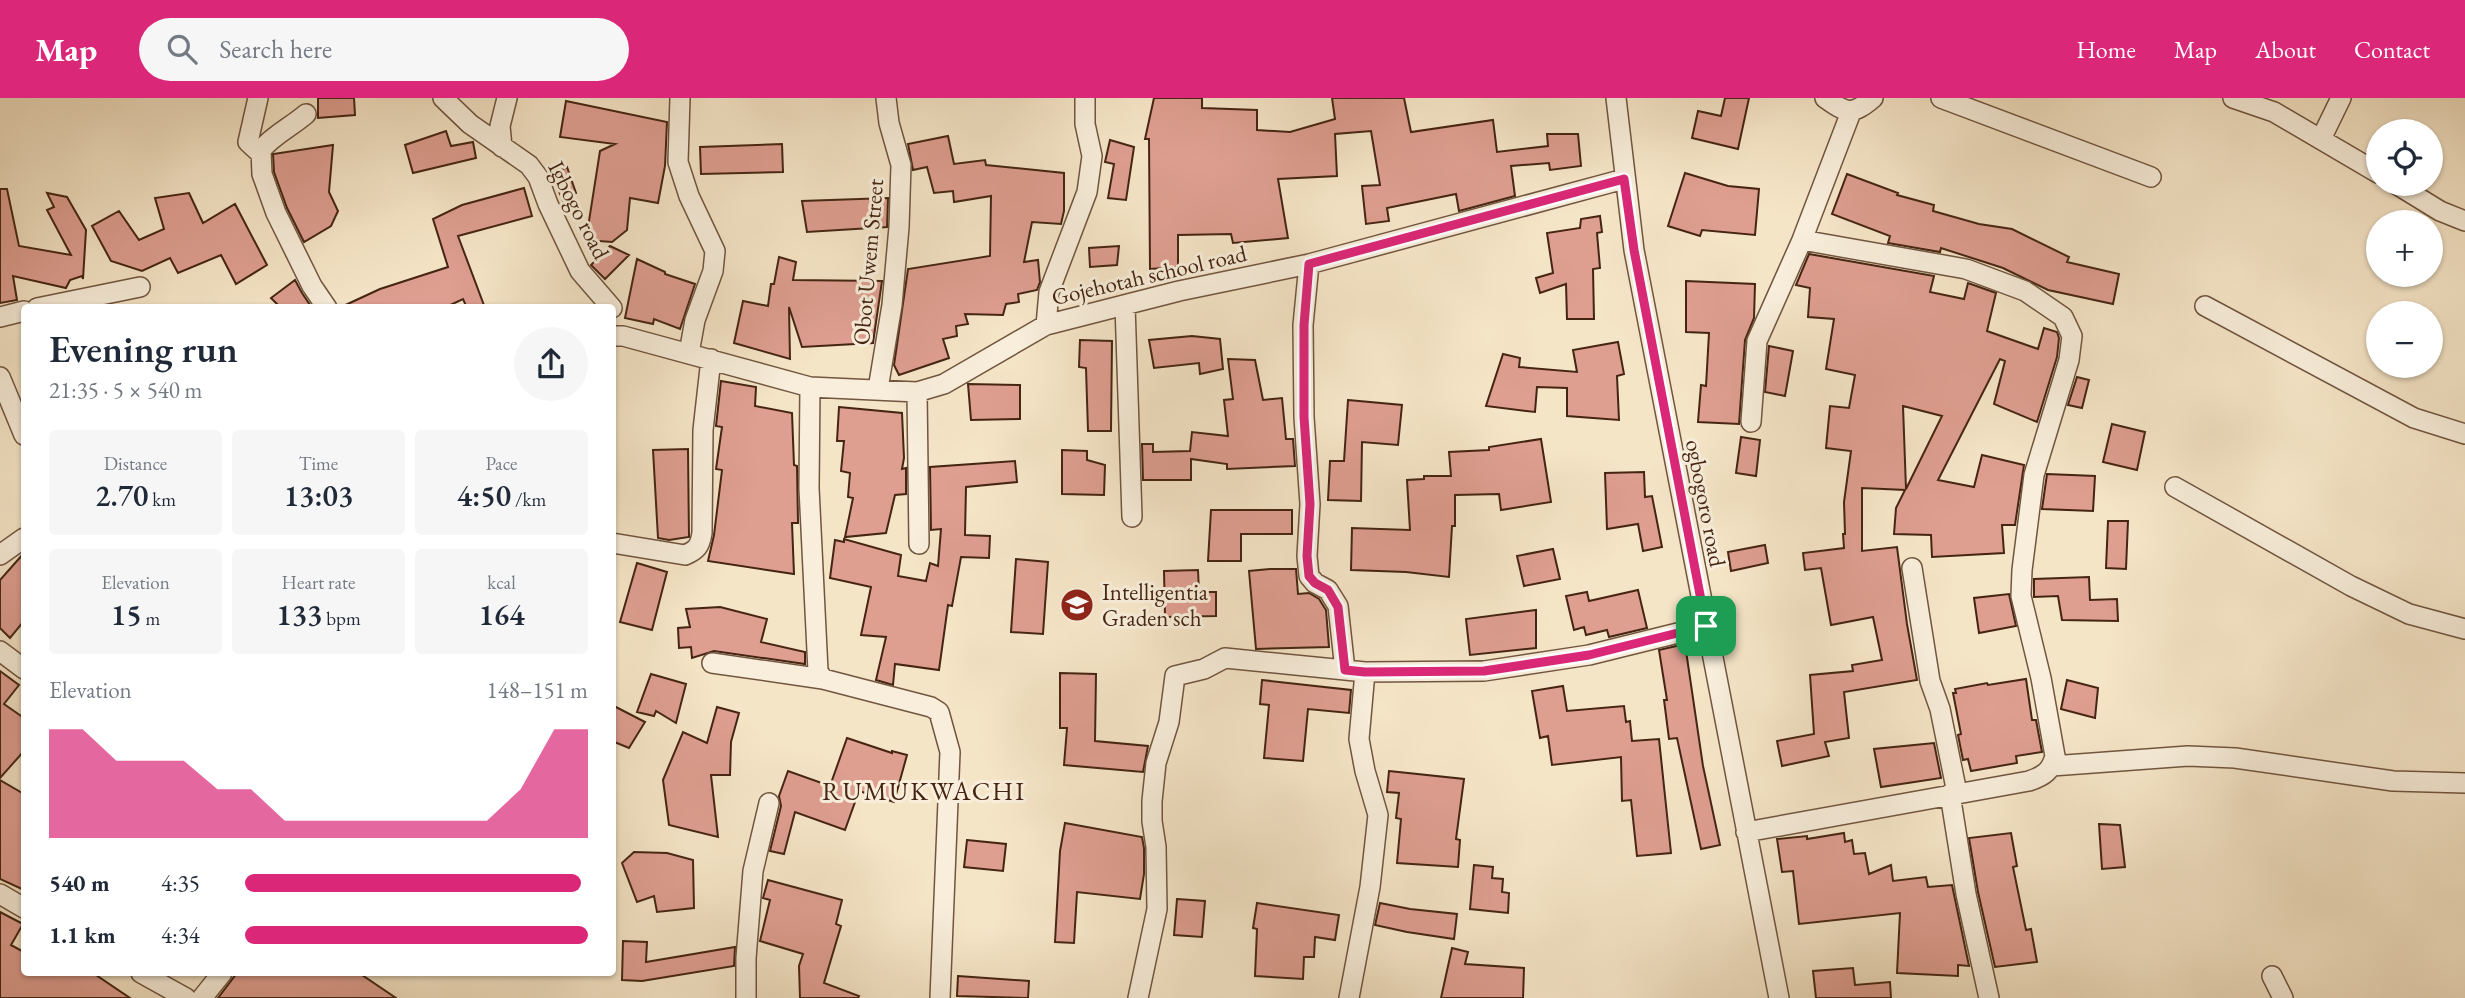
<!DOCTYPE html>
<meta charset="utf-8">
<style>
body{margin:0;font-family:"EB Garamond",serif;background:#f6f6f7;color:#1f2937;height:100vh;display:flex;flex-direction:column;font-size:26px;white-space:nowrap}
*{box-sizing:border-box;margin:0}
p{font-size:23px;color:#747a83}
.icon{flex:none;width:38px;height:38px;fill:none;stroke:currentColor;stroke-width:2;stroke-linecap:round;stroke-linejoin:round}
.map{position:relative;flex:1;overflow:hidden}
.drawer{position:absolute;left:21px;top:206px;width:595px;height:672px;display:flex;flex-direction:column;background:#fff;border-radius:7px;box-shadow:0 2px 5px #0004}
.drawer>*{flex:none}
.buttons{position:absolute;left:2366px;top:21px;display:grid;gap:14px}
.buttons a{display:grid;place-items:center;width:77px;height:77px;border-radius:50%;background:#fff;box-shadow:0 2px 5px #0004;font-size:35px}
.pin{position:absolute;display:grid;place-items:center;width:60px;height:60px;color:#fff;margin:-30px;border-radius:14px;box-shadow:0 4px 10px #0006}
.round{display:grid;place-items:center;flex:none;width:74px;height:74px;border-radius:37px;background:#f6f6f7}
.overview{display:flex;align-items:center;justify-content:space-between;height:119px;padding:0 28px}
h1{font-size:38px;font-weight:600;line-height:52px}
.metrics{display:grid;grid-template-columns:repeat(3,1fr);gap:10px;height:119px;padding:7px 28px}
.metrics div{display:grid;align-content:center;border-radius:7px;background:#f6f6f7;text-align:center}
.metrics b{font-size:30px;font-weight:600}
.metrics small{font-size:19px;font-weight:400}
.metrics p{font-size:19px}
.chart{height:196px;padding:14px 28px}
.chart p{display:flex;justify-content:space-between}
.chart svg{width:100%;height:126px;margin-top:7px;fill:#db2777;opacity:.7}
ul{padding:0 28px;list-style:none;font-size:23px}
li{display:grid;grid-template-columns:112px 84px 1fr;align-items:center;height:52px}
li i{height:18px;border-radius:9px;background:#db2777}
header{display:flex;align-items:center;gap:42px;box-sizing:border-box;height:98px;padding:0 35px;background:#db2777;color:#fff}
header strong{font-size:33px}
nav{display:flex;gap:38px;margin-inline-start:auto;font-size:24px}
.search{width:490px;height:63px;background:#f6f6f7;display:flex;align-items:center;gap:18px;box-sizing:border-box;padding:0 24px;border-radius:38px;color:#747a83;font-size:26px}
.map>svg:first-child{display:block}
.building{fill:#de9e90;stroke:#452512;stroke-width:2;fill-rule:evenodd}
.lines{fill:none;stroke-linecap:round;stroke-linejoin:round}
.minor-casing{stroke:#71553f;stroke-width:22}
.minor{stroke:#f8eedb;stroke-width:19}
.route-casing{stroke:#fff;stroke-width:14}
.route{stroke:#db2777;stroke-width:9}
.labels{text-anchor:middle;stroke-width:6;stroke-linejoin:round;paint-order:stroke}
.street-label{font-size:23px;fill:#452512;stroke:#f8eedb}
.poi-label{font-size:23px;fill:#452512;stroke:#f8eedb;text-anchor:start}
.quarter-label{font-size:26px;letter-spacing:2px;fill:#452512;stroke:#f8eedb}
</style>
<header>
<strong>Map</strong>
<div class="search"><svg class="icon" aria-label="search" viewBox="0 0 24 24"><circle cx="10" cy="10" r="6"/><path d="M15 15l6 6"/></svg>Search here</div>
<nav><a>Home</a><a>Map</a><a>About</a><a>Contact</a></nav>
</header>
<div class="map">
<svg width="2465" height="900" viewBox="0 0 2465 900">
<rect width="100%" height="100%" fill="#f5e5c7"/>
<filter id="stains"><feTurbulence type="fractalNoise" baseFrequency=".00286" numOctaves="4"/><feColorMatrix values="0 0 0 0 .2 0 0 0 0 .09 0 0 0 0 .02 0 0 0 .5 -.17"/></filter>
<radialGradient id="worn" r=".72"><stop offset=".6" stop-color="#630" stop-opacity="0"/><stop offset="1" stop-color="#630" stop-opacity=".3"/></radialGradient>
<path class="building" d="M 318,0 L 354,0 L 355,17 L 318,20 Z
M 1154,0 L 1202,0 L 1202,10 L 1257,12 L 1257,32 L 1290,34 L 1335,21 L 1332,0 L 1404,0 L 1411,34 L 1493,22 L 1497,54 L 1548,48 L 1547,36 L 1578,36 L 1581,68 L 1550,72 L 1549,65 L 1511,68 L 1515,98 L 1459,113 L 1456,96 L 1387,110 L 1389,123 L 1366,126 L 1362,88 L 1380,87 L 1371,33 L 1335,36 L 1337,78 L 1278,81 L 1288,140 L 1233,145 L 1231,136 L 1178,137 L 1178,169 L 1150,171 L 1149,41 L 1145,41 Z
M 1725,0 L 1749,0 L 1738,51 L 1692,40 L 1698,13 L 1721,18 Z
M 566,3 L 667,24 L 665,68 L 658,105 L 630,100 L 627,132 L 612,144 L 586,142 L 600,53 L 615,46 L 560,39 Z
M 446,33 L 451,48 L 473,44 L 476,60 L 413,75 L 405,47 Z
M 948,38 L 954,66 L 985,62 L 986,67 L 1064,75 L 1064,113 L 1061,126 L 1032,124 L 1024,164 L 1038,162 L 1040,184 L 1037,192 L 1018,196 L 1019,204 L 1006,206 L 1003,217 L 965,216 L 968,226 L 956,228 L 957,238 L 943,241 L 949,260 L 899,277 L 894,267 L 908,171 L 990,158 L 991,98 L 954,104 L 953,93 L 934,95 L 927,69 L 913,72 L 908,46 Z
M 1110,42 L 1134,49 L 1126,102 L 1108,100 L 1114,66 L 1105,64 Z
M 782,46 L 783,74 L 701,76 L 700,49 Z
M 333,47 L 329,94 L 338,113 L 331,128 L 304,144 L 287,110 L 274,74 L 273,56 Z
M 567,69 L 576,95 L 563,103 L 552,76 Z
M 1685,75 L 1728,88 L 1759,91 L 1755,137 L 1702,132 L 1700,138 L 1668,128 Z
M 1847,76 L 1898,95 L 1897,97 L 1934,107 L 1933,113 L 1979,126 L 2012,131 L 2069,159 L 2067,164 L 2119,176 L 2113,206 L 2048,192 L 2003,170 L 1941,150 L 1940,154 L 1888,145 L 1890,138 L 1832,116 Z
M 524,90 L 532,118 L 458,138 L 485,210 L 467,210 L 463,201 L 444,210 L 339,210 L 380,191 L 448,169 L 433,121 L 462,107 Z
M 0,91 L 7,91 L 19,148 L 71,157 L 47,112 L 54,109 L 47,95 L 67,99 L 86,132 L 83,181 L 82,178 L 70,182 L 66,190 L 13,178 L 17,202 L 0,205 Z
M 189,95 L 203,125 L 235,106 L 267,167 L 236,186 L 221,157 L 178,175 L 170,160 L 142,173 L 111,163 L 92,128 L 119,113 L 139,142 L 164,131 L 155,100 Z
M 888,100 L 887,129 L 807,134 L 802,103 Z
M 1600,118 L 1602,134 L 1597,135 L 1600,170 L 1593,171 L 1594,221 L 1567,221 L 1566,186 L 1540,195 L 1536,180 L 1553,175 L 1547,135 L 1580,130 L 1581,121 Z
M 610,148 L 629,157 L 605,181 L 591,167 Z
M 1119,148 L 1117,167 L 1090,169 L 1089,150 Z
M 1809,156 L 1934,178 L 1930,194 L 1964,201 L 1968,185 L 1996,195 L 1987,233 L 2038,251 L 2044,230 L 2057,234 L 2059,240 L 2057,259 L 2037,324 L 1994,306 L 2005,263 L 2000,261 L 1938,382 L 1974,389 L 1982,357 L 2024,367 L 2015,427 L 2002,427 L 2004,455 L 1932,459 L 1931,437 L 1894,436 L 1896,410 L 1905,392 L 1862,390 L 1862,453 L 1897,449 L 1907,526 L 1917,582 L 1844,594 L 1849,640 L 1825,644 L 1829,658 L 1782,668 L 1777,643 L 1814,636 L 1810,577 L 1853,573 L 1852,567 L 1882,562 L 1873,519 L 1831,527 L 1821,470 L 1805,472 L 1803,455 L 1844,450 L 1843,436 L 1845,436 L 1844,404 L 1851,353 L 1826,350 L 1830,308 L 1849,310 L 1855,277 L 1826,271 L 1834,221 L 1808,219 L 1810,190 L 1796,187 ZM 1903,308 L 1942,318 L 1906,391 Z
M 779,159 L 796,164 L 793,182 L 882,183 L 873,245 L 802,249 L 789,209 L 790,261 L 734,245 L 743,203 L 768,208 L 771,186 L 774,186 Z
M 637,161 L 665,174 L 665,176 L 695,186 L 680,231 L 654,221 L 653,226 L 625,220 Z
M 295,182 L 302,195 L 312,210 L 281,210 L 271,200 Z
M 1686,183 L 1755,186 L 1754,220 L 1745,242 L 1739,326 L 1698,324 L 1701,287 L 1706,288 L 1709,235 L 1686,234 Z
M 1192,238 L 1220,241 L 1223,271 L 1200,276 L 1199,265 L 1154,270 L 1149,242 Z
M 1080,242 L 1112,243 L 1111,333 L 1088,333 L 1086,270 L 1079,269 Z
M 1618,244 L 1624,276 L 1617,278 L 1619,322 L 1567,318 L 1567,290 L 1537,289 L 1535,314 L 1486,308 L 1503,256 L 1520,260 L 1519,269 L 1577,274 L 1573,252 Z
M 1769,248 L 1793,253 L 1785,298 L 1765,294 Z
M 1228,261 L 1255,262 L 1263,302 L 1282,300 L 1286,341 L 1293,341 L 1295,368 L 1227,371 L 1227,366 L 1191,361 L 1191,382 L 1143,382 L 1142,346 L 1153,346 L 1153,354 L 1190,353 L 1192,334 L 1228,338 L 1224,302 L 1233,301 Z
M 2077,279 L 2089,282 L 2082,310 L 2068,307 Z
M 721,283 L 756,289 L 755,308 L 792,315 L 794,367 L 797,368 L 798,425 L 792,425 L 794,476 L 708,463 L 714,437 L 722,372 L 716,371 L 722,329 L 716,328 Z
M 968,286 L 1020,287 L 1020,321 L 971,322 Z
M 1348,302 L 1402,307 L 1398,347 L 1362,344 L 1361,403 L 1328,402 L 1330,363 L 1344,363 Z
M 839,309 L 902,315 L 904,360 L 902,371 L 906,370 L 906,396 L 895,397 L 886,435 L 845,439 L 853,400 L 848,399 L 850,375 L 841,373 L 844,343 L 837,343 Z
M 2112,326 L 2145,334 L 2137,372 L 2103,364 Z
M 1741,339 L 1760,342 L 1756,378 L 1736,375 Z
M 1541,341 L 1551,404 L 1501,412 L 1499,396 L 1455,397 L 1455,428 L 1452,428 L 1449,479 L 1406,474 L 1351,472 L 1352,430 L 1410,432 L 1407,382 L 1424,381 L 1424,378 L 1451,378 L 1449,354 L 1489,352 L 1489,349 Z
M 688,351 L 689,439 L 669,442 L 658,440 L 653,352 Z
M 1062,352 L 1087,353 L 1087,362 L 1105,367 L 1104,397 L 1062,396 Z
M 1015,363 L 1017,384 L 966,389 L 965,437 L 990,438 L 989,460 L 961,459 L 952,508 L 948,507 L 939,572 L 895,566 L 893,587 L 876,582 L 886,539 L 861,537 L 871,489 L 830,480 L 835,442 L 844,444 L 844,441 L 901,457 L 898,478 L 926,483 L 930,465 L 938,468 L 941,431 L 931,432 L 930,369 Z
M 1644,374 L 1645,399 L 1652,398 L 1662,449 L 1643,453 L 1638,426 L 1607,431 L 1605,375 Z
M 2047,376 L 2095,378 L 2093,413 L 2042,411 Z
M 1211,412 L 1292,412 L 1292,436 L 1241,436 L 1241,463 L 1208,463 Z
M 2108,423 L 2128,423 L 2126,471 L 2106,470 Z
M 1765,447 L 1768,465 L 1731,473 L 1728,454 Z
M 1553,451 L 1560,481 L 1524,488 L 1517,458 Z
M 24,455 L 24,523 L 10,540 L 0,530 L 0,482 Z
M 1016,461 L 1048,464 L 1043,536 L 1011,534 Z
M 637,465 L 667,474 L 652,532 L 620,524 Z
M 1270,471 L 1296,471 L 1298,496 L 1309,495 L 1319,501 L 1326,512 L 1329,549 L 1256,551 L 1249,473 Z
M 1198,472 L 1199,494 L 1216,494 L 1216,518 L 1165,519 L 1164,473 Z
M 2089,479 L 2090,502 L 2117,501 L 2118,523 L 2062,522 L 2058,498 L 2034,499 L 2034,481 Z
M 1638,492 L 1647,530 L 1609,539 L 1607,532 L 1586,537 L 1584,529 L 1574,532 L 1566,498 L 1587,494 L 1589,503 Z
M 2009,496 L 2016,528 L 1979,535 L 1974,500 Z
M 720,509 L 767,521 L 761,544 L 805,554 L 805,566 L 714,553 L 692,560 L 691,549 L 679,550 L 678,530 L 690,529 L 686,511 Z
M 1536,512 L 1536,550 L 1470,557 L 1466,521 Z
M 1685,546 L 1703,668 L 1720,747 L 1701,751 L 1677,640 L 1669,641 L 1664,602 L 1667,602 L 1659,552 Z
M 0,573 L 19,587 L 4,606 L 24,620 L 24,653 L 0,680 Z
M 1060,575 L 1096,576 L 1095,643 L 1148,648 L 1143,674 L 1064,667 L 1067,630 L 1060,630 Z
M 651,576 L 686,586 L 676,625 L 656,613 L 654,618 L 637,614 Z
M 2026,581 L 2032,622 L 2036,622 L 2042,654 L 2016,658 L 2017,665 L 1971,673 L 1968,661 L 1963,662 L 1958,637 L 1961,636 L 1953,595 L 1956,595 L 1955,591 L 1987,585 L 1988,587 Z
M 1262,582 L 1351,592 L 1349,615 L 1308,611 L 1303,663 L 1264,660 L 1269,607 L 1260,606 Z
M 2067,582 L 2098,590 L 2095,620 L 2061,611 Z
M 1563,588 L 1567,613 L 1624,608 L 1626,624 L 1630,623 L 1632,643 L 1659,641 L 1671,755 L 1637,758 L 1631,702 L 1622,703 L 1621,659 L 1552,667 L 1548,638 L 1540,640 L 1532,593 Z
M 612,607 L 645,624 L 629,650 L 612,643 Z
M 717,609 L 739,615 L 731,644 L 730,677 L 711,677 L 718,739 L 669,727 L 663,682 L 683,634 L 707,645 Z
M 847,640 L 892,655 L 892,653 L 907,657 L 894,704 L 859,693 L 845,732 L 795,714 L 784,756 L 770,753 L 781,708 L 779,698 L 788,673 L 830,688 Z
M 1934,645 L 1941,680 L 1881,689 L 1874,651 Z
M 1389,673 L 1464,681 L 1456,741 L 1460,742 L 1458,769 L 1397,765 L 1401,721 L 1396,720 L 1399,695 L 1387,694 Z
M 0,682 L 24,696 L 24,792 L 0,781 Z
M 1065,725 L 1142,739 L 1144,750 L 1144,776 L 1140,801 L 1077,794 L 1074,845 L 1055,844 L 1060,753 Z
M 2099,726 L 2120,727 L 2125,769 L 2102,771 Z
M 1844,735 L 1845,744 L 1852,742 L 1854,756 L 1865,755 L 1869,776 L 1891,767 L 1893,783 L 1926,779 L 1928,789 L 1952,787 L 1969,868 L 1958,867 L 1958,878 L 1897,875 L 1900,815 L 1799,826 L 1793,773 L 1782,774 L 1777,741 L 1807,738 L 1807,741 Z
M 2011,735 L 2017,768 L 2013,769 L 2026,832 L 2031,831 L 2037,864 L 1995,869 L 1978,794 L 1969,740 Z
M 967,742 L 1006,746 L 1003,773 L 964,769 Z
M 634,754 L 667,755 L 693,762 L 694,810 L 657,814 L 654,798 L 637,804 L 622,765 Z
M 1474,767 L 1493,769 L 1492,780 L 1503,781 L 1502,794 L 1509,795 L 1508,815 L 1470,811 Z
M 768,782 L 842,802 L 836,826 L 841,828 L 824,885 L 859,898 L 858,900 L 800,900 L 799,868 L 803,856 L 760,843 L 770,802 L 763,800 Z
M 1177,801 L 1205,803 L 1202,839 L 1174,837 Z
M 1257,805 L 1339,817 L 1335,842 L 1315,839 L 1314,859 L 1304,859 L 1303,881 L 1255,878 L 1257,831 L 1253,830 Z
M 1380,805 L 1410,811 L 1457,816 L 1454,841 L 1407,834 L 1375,827 Z
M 0,814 L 23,826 L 11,847 L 24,854 L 24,875 L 93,875 L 130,900 L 0,900 Z
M 623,843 L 647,844 L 646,864 L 735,849 L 734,868 L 642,883 L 622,882 Z
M 1452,850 L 1468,854 L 1465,866 L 1524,870 L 1523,900 L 1441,900 Z
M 1853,870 L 1855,887 L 1890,884 L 1891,900 L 1816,900 L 1813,873 Z
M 237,875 L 359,875 L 396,900 L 218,900 Z
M 958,878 L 1029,883 L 1028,900 L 957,898 Z"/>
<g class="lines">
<defs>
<path id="minor" d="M 258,0 L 248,44 L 261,56
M 443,0 L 470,26 L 529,67 L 538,79 L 548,106 L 580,173 L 612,210
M 680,0 L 678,64 L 689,98 L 715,153 L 713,173 L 695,222 L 689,255
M 1616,0 L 1634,152 L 1779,900
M 1825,0 C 1846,15 1852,18 1873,0
M 1941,0 L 2151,79
M 2233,0 L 2274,14 L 2378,75
M 306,16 C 291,29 273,37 261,52 L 262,76 L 276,115 L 312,188 L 327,210
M 2321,41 L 2341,0
M 502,49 L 500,28 L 507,0
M 2396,86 L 2440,113 L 2465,123
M 1309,166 L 1303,227 L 1304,319 L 1310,406 L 1307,458 L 1309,478 L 1315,485 L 1328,492 L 1338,508 L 1345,572
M 1125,207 L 1132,419
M 2205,208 L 2414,320 L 2465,336
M 37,210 L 140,189
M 0,219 L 24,213
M 1046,227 L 1049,194 L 1087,94 L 1092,58 L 1085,26 L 1085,0
M 612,238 L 623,238 L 810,289 L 917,294 L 944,286 L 1046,227 L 1179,193 L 1309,166 L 1624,81
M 0,279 L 24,337
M 810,289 L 809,390 L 818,573 L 823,581
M 878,291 L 892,207 L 899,129 L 901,67 L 889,25 L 886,0
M 917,294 L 919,446
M 1751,324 L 1757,243 L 1802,142 L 1851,14
M 2175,389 L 2351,488 L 2409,516 L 2465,531
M 612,445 L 685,457 C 697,452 700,448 702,435 L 703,332 L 711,261
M 0,457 L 24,440
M 1912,470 L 1930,583 L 1940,611 L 1957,695
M 0,553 L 24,571
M 712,565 L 823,581 L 931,609 L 939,614 L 950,654 L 940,900
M 2052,668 L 2188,658 L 2235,660 L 2393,683 L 2465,685
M 1950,696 L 1966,796 L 1989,900
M 1746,734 L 2029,683 C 2044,678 2051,673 2055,658 L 2041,580 L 2021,498 L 2022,472 L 2034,377 L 2069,262 L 2072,238 L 2063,219 L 2025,193 L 1966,171 L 1802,142
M 0,796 L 24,810
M 141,875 L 186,900
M 2272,878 L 2283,900
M 202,900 L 222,875
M 746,900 L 746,860 L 753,773 L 769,705
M 1138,900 L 1157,811 L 1156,749 L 1152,723 L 1152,703 L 1156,665 L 1169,624 L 1175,578 L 1204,571 L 1225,560 L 1365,574 L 1484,573 L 1589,557 L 1706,528
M 1349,900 L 1370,789 L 1378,717 L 1365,673 L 1359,641 L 1365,574"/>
</defs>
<use href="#minor" class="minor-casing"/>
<use href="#minor" class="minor"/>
</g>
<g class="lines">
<defs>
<path id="route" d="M 1624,81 L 1634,152 L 1706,528 L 1589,557 L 1484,573 L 1365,574 L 1345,572 L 1338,509 L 1328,492 L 1315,485 L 1309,478 L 1307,458 L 1310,406 L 1304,319 L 1304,227 L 1309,166 Z"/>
</defs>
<use href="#route" class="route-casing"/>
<use href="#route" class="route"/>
</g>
<defs>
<symbol id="school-disc" viewBox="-11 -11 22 22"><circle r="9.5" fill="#8f2418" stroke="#f8eedb"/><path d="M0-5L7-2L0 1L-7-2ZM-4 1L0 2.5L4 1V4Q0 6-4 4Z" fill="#fff"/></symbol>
</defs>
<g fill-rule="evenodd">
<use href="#school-disc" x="1058" y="488" width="38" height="38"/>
</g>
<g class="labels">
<g class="street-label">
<text transform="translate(579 112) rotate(63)" y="8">Igbogo road</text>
<text transform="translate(868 164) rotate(-85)" y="8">Obot Uwem Street</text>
<text transform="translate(1149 177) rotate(-13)" y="8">Gojehotah school road</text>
<text transform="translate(1706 405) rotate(79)" y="8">ogbogoro road</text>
</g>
<g class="poi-label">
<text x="1102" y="502">Intelligentia<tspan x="1102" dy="26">Graden sch</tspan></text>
</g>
<g class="quarter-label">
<text x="924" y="702">RUMUKWACHI</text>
</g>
</g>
<rect width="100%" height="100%" filter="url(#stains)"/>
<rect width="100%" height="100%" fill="url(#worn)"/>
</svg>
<div class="buttons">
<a><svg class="icon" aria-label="locate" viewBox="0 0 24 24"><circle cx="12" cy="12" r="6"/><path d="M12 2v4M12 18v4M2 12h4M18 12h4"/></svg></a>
<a>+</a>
<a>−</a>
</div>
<div class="pin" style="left:1706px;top:528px;background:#1e9e55"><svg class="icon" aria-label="arrive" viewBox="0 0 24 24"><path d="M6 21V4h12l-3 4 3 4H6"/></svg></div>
<section class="drawer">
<div class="overview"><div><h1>Evening run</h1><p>21:35 · 5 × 540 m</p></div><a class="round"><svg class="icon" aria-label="share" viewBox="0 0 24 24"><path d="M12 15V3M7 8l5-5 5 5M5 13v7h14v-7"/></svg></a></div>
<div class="metrics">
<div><p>Distance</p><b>2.70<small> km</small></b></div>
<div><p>Time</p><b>13:03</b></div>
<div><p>Pace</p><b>4:50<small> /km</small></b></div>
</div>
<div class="metrics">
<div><p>Elevation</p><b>15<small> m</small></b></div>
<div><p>Heart rate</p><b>133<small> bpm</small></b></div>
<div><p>kcal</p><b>164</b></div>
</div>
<div class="chart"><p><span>Elevation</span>148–151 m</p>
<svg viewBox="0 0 160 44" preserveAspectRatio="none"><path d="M0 44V6L10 6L20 17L30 17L40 17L50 27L60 27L70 38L80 38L90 38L100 38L110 38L120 38L130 38L140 27L150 6L160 6V44z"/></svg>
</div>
<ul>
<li><b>540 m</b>4:35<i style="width:98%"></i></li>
<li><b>1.1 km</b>4:34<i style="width:100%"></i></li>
</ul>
</section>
</div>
